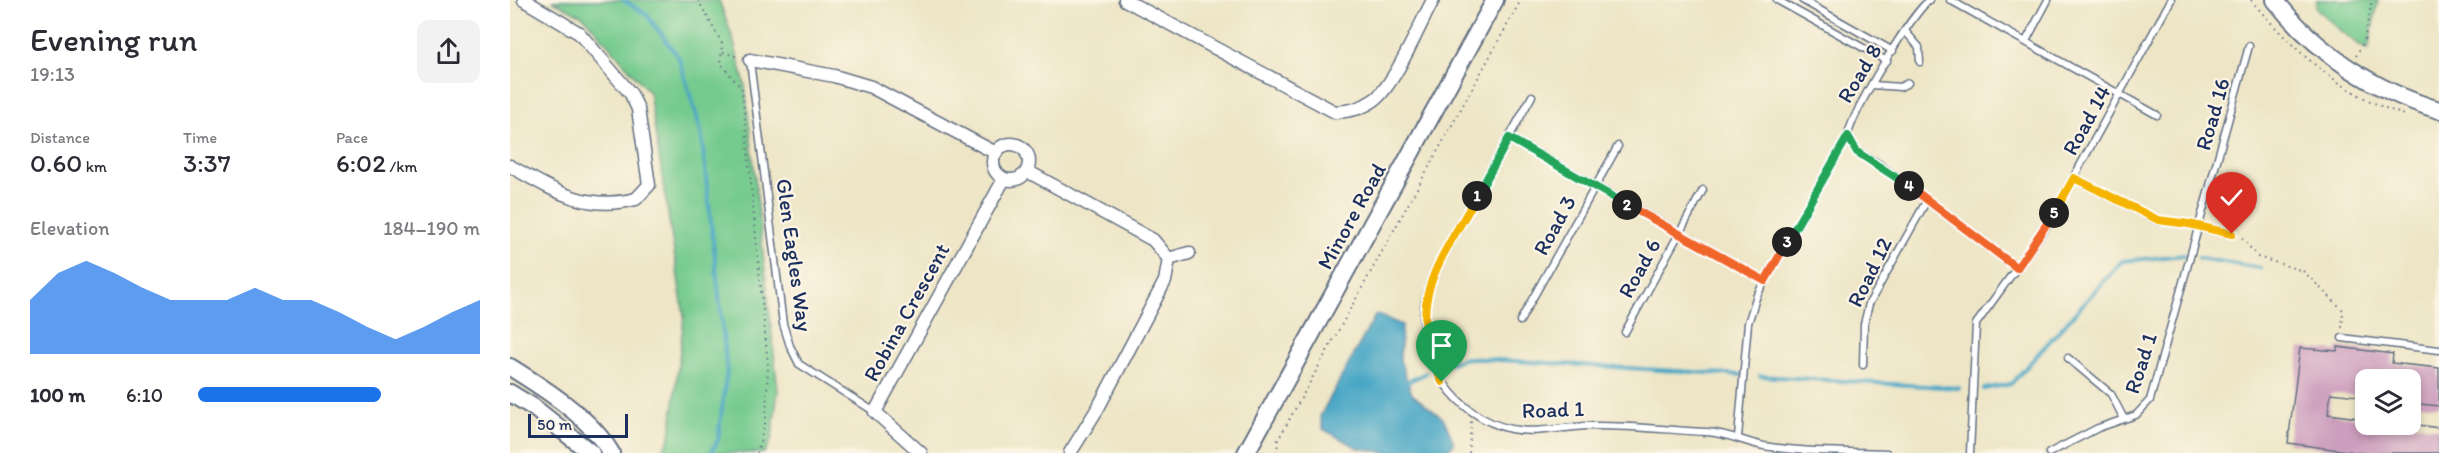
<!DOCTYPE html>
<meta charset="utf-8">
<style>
body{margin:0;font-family:Itim,sans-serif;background:#f2f2f3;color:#2b2b33;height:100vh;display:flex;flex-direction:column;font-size:22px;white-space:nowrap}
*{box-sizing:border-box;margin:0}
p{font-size:20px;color:#7c7c81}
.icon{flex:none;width:33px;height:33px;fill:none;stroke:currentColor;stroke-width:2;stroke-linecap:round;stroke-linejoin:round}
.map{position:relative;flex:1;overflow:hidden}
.sheet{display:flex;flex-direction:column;background:#fff;width:510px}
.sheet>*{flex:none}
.fabs{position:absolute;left:1845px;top:369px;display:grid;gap:12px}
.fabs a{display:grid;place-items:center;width:66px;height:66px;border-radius:12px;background:#fff;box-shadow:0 3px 9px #0003;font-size:30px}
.scale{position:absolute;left:18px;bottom:15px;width:100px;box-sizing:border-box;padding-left:6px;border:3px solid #1b2f5e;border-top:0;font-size:16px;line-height:21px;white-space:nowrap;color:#1b2f5e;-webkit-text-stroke:4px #fcf5e5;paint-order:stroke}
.pin{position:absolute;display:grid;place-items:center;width:51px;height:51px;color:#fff;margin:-62px -26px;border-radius:50% 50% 50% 0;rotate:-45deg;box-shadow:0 0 6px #0007}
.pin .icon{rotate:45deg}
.km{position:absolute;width:30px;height:30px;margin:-15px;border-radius:50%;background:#222;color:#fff;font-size:16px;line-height:30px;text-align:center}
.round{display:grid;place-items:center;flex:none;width:63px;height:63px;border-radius:12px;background:#f2f2f3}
.headline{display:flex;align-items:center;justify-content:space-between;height:102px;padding:0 30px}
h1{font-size:33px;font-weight:600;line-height:45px}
.metrics{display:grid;grid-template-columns:repeat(3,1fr);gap:9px;height:102px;padding:6px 30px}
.metrics div{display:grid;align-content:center}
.metrics b{font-size:26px;font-weight:600}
.metrics small{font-size:16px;font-weight:400}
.metrics p{font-size:16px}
.chart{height:168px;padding:12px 30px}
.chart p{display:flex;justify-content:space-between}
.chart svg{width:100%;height:108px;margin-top:6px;fill:#1a73e8;opacity:.7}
ul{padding:0 30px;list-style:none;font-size:20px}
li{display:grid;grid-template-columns:96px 72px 1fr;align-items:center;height:45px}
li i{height:15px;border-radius:8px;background:#1a73e8}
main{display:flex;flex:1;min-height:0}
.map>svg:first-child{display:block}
.green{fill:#74ca8e;stroke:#487c76;stroke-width:1.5}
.water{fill:#46a6c5;stroke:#306a92;stroke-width:1.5}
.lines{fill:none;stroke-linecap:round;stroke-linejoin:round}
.stream{stroke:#46a6c5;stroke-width:4}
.building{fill:#cc9dbd}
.lane-casing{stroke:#646f82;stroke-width:9}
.street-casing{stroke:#646f82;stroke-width:15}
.secondary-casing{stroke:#646f82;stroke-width:20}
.path{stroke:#646f82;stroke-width:2;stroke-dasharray:1.5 4.5;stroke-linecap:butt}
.lane{stroke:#fff;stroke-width:6}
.street{stroke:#fff;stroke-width:12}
.secondary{stroke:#fff;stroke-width:16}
.split-1-casing{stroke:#fff;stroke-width:12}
.split-2-casing{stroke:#fff;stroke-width:12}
.split-3-casing{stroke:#fff;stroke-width:12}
.split-4-casing{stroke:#fff;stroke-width:12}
.split-5-casing{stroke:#fff;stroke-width:12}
.split-6-casing{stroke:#fff;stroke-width:12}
.split-1{stroke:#f5b400;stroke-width:8}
.split-2{stroke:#22a559;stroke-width:8}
.split-3{stroke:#f0652b;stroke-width:8}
.split-4{stroke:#22a559;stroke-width:8}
.split-5{stroke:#f0652b;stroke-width:8}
.split-6{stroke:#f5b400;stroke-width:8}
.labels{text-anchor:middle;stroke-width:4.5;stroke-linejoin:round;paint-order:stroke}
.street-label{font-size:22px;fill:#1b2f5e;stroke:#fcf5e5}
</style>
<main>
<section class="sheet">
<div class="headline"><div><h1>Evening run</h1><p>19:13</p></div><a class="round"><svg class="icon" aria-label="share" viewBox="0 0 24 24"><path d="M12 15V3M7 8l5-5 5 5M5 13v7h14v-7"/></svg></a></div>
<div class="metrics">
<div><p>Distance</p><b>0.60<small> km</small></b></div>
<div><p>Time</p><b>3:37</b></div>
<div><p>Pace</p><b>6:02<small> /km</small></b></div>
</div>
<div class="chart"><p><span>Elevation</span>184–190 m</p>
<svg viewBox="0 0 160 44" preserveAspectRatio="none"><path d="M0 44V22L10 11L20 6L30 11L40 17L50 22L60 22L70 22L80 17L90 22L100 22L110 27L120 33L130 38L140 33L150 27L160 22V44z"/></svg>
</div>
<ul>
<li><b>100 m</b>6:10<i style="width:65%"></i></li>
</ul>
</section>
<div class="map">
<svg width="1929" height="453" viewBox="0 0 1929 453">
<rect width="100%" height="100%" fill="#fcf5e5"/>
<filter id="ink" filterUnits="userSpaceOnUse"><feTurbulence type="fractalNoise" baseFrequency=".0167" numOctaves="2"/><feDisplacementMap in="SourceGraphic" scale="12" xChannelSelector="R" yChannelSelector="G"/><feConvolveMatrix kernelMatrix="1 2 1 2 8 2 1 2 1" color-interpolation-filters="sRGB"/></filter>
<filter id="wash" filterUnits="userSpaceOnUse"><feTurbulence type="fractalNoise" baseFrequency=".008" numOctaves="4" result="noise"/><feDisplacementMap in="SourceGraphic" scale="24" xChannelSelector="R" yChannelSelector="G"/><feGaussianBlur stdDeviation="1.35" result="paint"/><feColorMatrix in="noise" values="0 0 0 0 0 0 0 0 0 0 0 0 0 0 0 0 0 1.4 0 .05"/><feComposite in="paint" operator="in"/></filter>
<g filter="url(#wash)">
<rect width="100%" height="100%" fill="#ede5c5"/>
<path class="green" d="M 42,0 L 209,0 L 223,39 L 235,85 L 268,391 L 262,438 L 254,453 L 151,453 L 160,437 L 174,316 L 139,92 L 74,17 Z
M 1807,0 L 1868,0 L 1858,51 L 1832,32 L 1806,8 Z"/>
<path class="water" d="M 866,314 L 892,325 L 890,360 L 902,394 L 934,419 L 944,443 L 935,453 L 878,453 L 848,448 L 813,429 L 810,416 Z"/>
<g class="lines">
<path class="stream" d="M 113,0 L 137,15 L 169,58 L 191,131 L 217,370 L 208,440 L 201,453
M 1689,258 L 1750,268
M 937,364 L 956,358 L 1232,375
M 1250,376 L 1449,388
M 895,383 L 916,373
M 1474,389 L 1501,384 L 1612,261 L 1675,255"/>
</g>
<g id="blocks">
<path class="building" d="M 1828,347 L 1883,354 L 1882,363 L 1929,368 L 1929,406 L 1900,403 L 1900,380 L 1856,380 L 1856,397 L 1821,393 L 1818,414 L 1856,419 L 1856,424 L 1902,424 L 1929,428 L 1929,453 L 1852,453 L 1778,443 L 1790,348 L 1827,351 Z"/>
</g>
</g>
<g filter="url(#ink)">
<use href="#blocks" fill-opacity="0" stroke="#646f82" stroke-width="1.5"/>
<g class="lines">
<defs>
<path id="lane" d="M 1267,0 L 1377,61
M 1292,0 L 1383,51
M 1440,0 L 1647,115
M 1395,31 L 1409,47 L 1410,62
M 1516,41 L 1538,0
M 240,61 L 273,324 L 280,346 L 289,364 L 365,412
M 1363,85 L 1390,87 L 1398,83
M 1022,96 L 927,267 C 921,280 916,293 914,306 C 908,362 946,417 1001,429 C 1027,434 1052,427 1078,426 C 1117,425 1158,430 1197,432 C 1217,433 1234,442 1254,446 C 1294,453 1337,451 1377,453
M 1338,136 L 1347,152 L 1369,164 L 1507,268
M 999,138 L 1255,281
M 1564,178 L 1648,221 L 1679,224 L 1722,234
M 1010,321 L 1108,146
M 1115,332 L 1193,190
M 1832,338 L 1929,350
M 1558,358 L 1601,394 L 1614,419
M 1353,365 L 1354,324 L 1359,304 L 1417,200
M 1228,437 L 1238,323 L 1247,295 L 1338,136 C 1339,117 1403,10 1420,0
M 1460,453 L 1466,324 L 1537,226 L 1661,0
M 1539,453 L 1588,428 L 1626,415 L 1640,400 L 1739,46"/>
<path id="street" d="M 615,0 L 825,112 C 840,111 851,109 864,100 C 884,86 910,24 923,0
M 240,60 L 324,76 L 361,87 L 486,153
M483 162a18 18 0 1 1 36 0a18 18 0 1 1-36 0Z
M 0,166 C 43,190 75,212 126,199 L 139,185 L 128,109 L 121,94 L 69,33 L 14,0
M 517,171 L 643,240 L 659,259 L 655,281 L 588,408 L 560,453
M 659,259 L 679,253
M 411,453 L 365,412 L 494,179"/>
<path id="secondary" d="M 1765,0 C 1806,53 1865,91 1929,110
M 0,367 C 34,388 81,418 101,453
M 0,393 L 23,407 L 81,453
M 736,453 L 985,0"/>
</defs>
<use href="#lane" class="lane-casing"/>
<use href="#street" class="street-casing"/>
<use href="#secondary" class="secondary-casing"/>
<path class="path" d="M 188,0 L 212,43 L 211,64 L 232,89 L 258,365 L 256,420 L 247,453
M 1741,0 C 1782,49 1833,96 1895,115
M 213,52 L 228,57
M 1846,56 L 1854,41 L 1862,0
M 1732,238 L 1748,257 L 1793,271 L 1833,310 L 1832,329
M 767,453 L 768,440 L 1011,0
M 959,453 L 961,421"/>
<use href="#lane" class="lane"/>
<use href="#street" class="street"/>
<use href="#secondary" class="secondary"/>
</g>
</g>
<g class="lines" filter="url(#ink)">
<defs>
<path id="split-1" d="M 932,382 C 893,302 928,265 967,196"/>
<path id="split-2" d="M 967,196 L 999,138 L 1117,205"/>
<path id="split-3" d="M 1117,205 L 1255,281 L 1277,242"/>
<path id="split-4" d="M 1277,242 L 1338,136 L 1347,152 L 1399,186"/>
<path id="split-5" d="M 1399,186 L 1507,268 L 1544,213"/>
<path id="split-6" d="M 1544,213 L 1564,178 L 1648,220 L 1679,224 L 1722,234"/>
</defs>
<use href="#split-1" class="split-1-casing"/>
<use href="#split-2" class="split-2-casing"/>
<use href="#split-3" class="split-3-casing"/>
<use href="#split-4" class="split-4-casing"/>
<use href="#split-5" class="split-5-casing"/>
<use href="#split-6" class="split-6-casing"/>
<use href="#split-1" class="split-1"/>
<use href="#split-2" class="split-2"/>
<use href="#split-3" class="split-3"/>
<use href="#split-4" class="split-4"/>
<use href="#split-5" class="split-5"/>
<use href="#split-6" class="split-6"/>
</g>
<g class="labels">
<g class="street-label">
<text transform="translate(1349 73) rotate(-59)" y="8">Road 8</text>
<text transform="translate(1702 114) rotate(-74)" y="8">Road 16</text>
<text transform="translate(1576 120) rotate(-61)" y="8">Road 14</text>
<text transform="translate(841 216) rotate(-61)" y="8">Minore Road</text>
<text transform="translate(1044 225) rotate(-61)" y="8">Road 3</text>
<text transform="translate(285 255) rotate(82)" y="8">Glen Eagles Way</text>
<text transform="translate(1129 268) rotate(-61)" y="8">Road 6</text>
<text transform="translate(1359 272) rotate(-64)" y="8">Road 12</text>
<text transform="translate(396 312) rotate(-61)" y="8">Robina Crescent</text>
<text transform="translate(1630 363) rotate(-72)" y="8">Road 1</text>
<text transform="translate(1043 409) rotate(-2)" y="8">Road 1</text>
</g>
</g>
</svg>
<div class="fabs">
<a><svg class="icon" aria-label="layers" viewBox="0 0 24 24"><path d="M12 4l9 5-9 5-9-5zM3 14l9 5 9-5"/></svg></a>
</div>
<div class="scale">50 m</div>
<div class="pin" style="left:932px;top:382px;background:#1e9e55"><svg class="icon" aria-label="arrive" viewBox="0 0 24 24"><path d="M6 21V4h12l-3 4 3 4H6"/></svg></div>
<div class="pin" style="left:1722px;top:234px;background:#d93025"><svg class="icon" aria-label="check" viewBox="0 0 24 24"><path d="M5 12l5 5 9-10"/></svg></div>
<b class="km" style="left:967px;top:196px">1</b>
<b class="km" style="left:1117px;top:205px">2</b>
<b class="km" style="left:1277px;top:242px">3</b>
<b class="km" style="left:1399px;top:186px">4</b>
<b class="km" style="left:1544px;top:213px">5</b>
</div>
</main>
